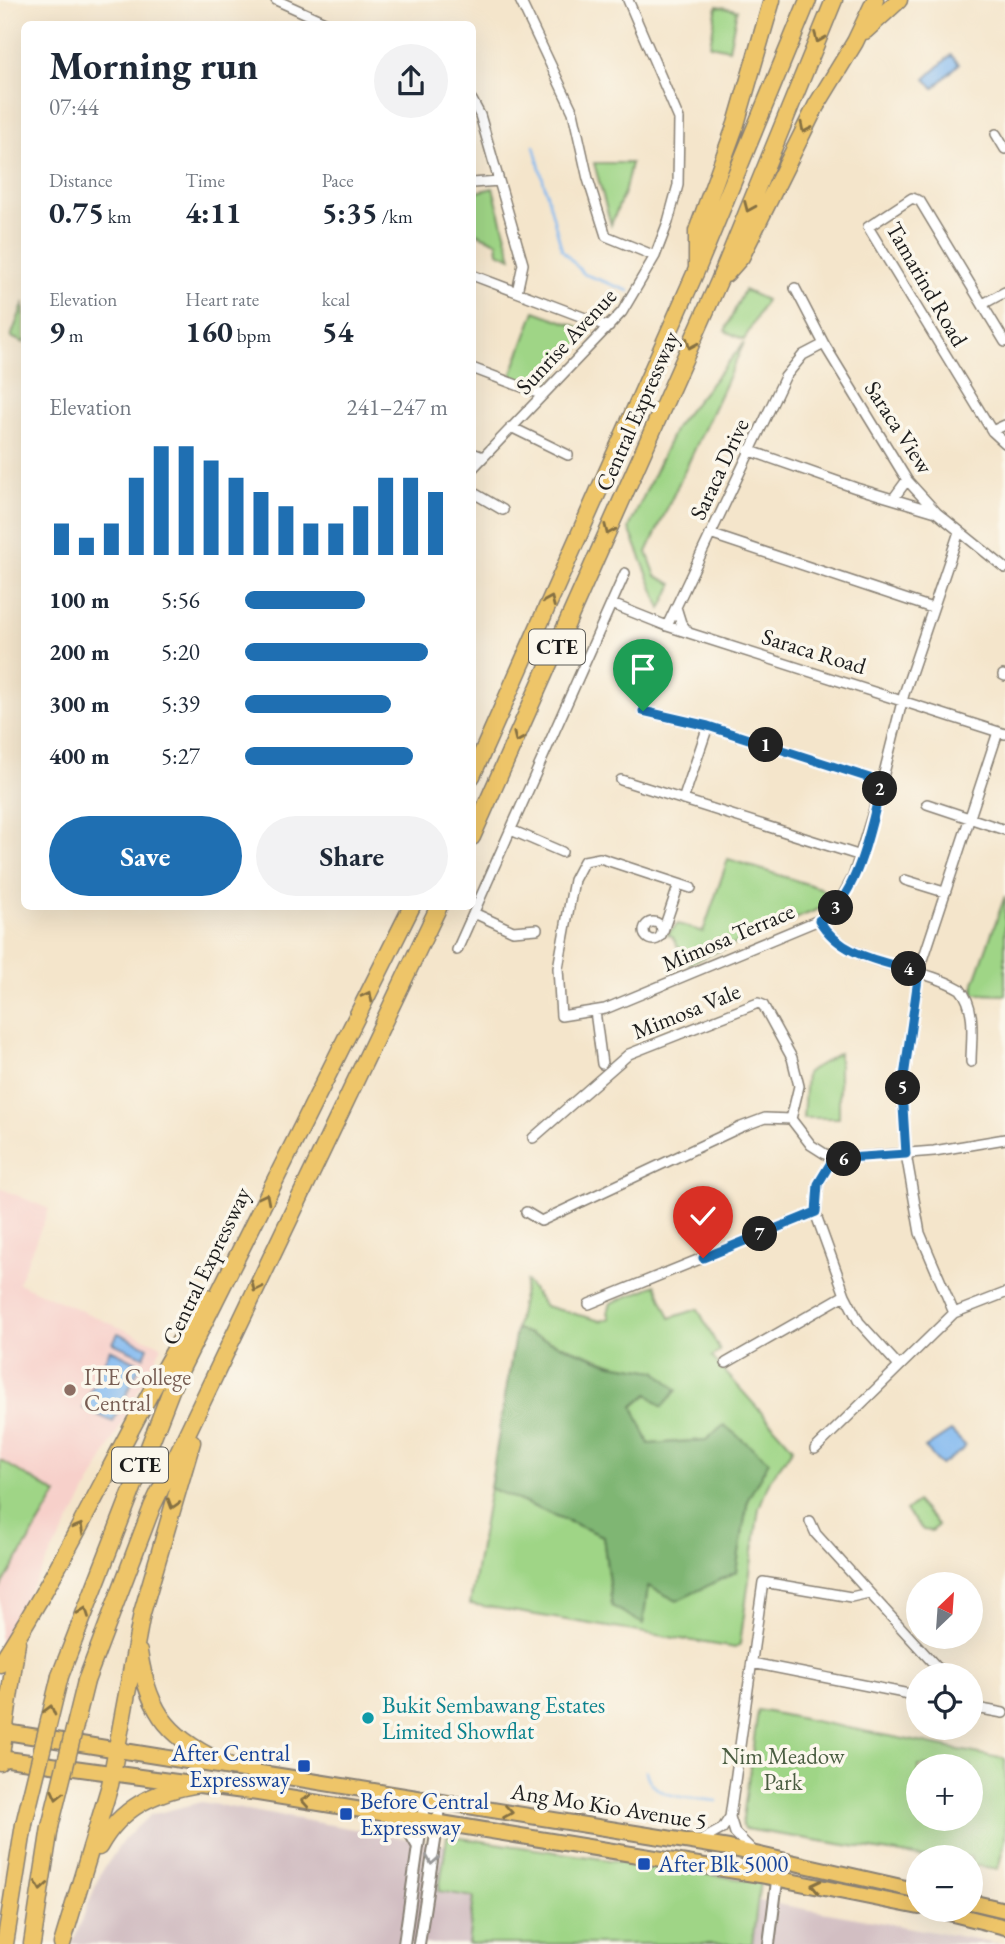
<!DOCTYPE html>
<meta charset="utf-8">
<style>
body{margin:0;font-family:"EB Garamond",serif;background:#f2f2f3;color:#1f2937;height:100vh;display:flex;flex-direction:column;font-size:26px;white-space:nowrap}
*{box-sizing:border-box;margin:0}
p{font-size:23px;color:#747a83}
.icon{flex:none;width:38px;height:38px;fill:none;stroke:currentColor;stroke-width:2;stroke-linecap:round;stroke-linejoin:round}
.map{position:relative;flex:1;overflow:hidden}
.side{position:absolute;left:21px;top:21px;width:455px;height:889px;display:flex;flex-direction:column;background:#fff;border-radius:10px;box-shadow:0 7px 28px #0002}
.side>*{flex:none}
.needle{width:46px;rotate:25deg}
.fabs{position:absolute;left:906px;top:1572px;display:grid;gap:14px}
.fabs a{display:grid;place-items:center;width:77px;height:77px;border-radius:50%;background:#fff;box-shadow:0 7px 28px #0002;font-size:35px}
.pin{position:absolute;display:grid;place-items:center;width:60px;height:60px;color:#fff;margin:-72px -30px;border-radius:50% 50% 50% 0;rotate:-45deg;box-shadow:0 0 7px #0007}
.pin .icon{rotate:45deg}
.km{position:absolute;width:35px;height:35px;margin:-18px;border-radius:50%;background:#222;color:#fff;font-size:19px;line-height:35px;text-align:center}
.round{display:grid;place-items:center;flex:none;width:74px;height:74px;border-radius:37px;background:#f2f2f3}
.overview{display:flex;align-items:center;justify-content:space-between;height:119px;padding:0 28px}
h1{font-size:38px;font-weight:700;line-height:52px}
.metrics{display:grid;grid-template-columns:repeat(3,1fr);gap:10px;height:119px;padding:7px 28px}
.metrics div{display:grid;align-content:center}
.metrics b{font-size:30px;font-weight:700}
.metrics small{font-size:19px;font-weight:400}
.metrics p{font-size:19px}
.chart{height:196px;padding:14px 28px}
.chart p{display:flex;justify-content:space-between}
.chart svg{width:100%;height:126px;margin-top:7px;stroke:#1f6fb2;stroke-width:6}
.button{display:flex;gap:14px;margin-top:auto;padding:14px 28px}
.button a{flex:1;height:80px;border-radius:42px;background:#1f6fb2;color:#fff;font-size:28px;font-weight:700;line-height:80px;text-align:center}
.button a+a{background:#f2f2f3;color:#1f2937}
ul{padding:0 28px;list-style:none;font-size:23px}
li{display:grid;grid-template-columns:112px 84px 1fr;align-items:center;height:52px}
li i{height:18px;border-radius:9px;background:#1f6fb2}
.map>svg:first-child{display:block}
.built{fill:#f7d0ca}
.industrial{fill:#d2bec2}
.green{fill:#9fd586;stroke:#5e7851;stroke-width:2;fill-rule:evenodd}
.forest{fill:#7fb673;stroke:#4e6948;stroke-width:2}
.water{fill:#80b8f0;stroke:#4e6a86;stroke-width:2}
.lines{fill:none;stroke-linecap:round;stroke-linejoin:round}
.stream{stroke:#80b8f0;stroke-width:2.5}
.minor-casing{stroke:#888074;stroke-width:12}
.tertiary-casing{stroke:#888074;stroke-width:14}
.primary-casing{stroke:#888074;stroke-width:18}
.motorway-casing{stroke:#888074;stroke-width:19}
.minor{stroke:#fff;stroke-width:9}
.tertiary{stroke:#fff;stroke-width:10}
.primary{stroke:#eec569;stroke-width:14}
.motorway{stroke:#eec569;stroke-width:16}
.motorway-bridge-casing{stroke:#888074;stroke-width:19;stroke-linecap:butt}
.motorway-bridge{stroke:#eec569;stroke-width:16}
.oneway{stroke:#857042}
.oneway2{stroke:#999}
.route-casing{stroke:#fff;stroke-width:14}
.route{stroke:#1f6fb2;stroke-width:9}
.education-dot{fill:#8d6e63;stroke:#fbf7ec;stroke-width:2.5}
.culture-dot{fill:#0f9aa8;stroke:#fbf7ec;stroke-width:2.5}
.transit-dot{fill:#1a4fb4;stroke:#fbf7ec;stroke-width:2.5}
.labels{text-anchor:middle;stroke-width:7;stroke-linejoin:round;paint-order:stroke}
.shield{fill:#fbf7ec;stroke:#5f5e5a;stroke-width:2}
.shield-label{font-size:21px;font-weight:bold;fill:#1c1c1c}
.street-label{font-size:23px;fill:#1c1c1c;stroke:#fbf7ec}
.education-label{font-size:23px;fill:#785e54;stroke:#fbf7ec;text-anchor:start}
.culture-label{font-size:23px;fill:#0d838f;stroke:#fbf7ec;text-anchor:start}
.transit-label{font-size:23px;fill:#164399;stroke:#fbf7ec;text-anchor:start}
.park-label{font-size:23px;fill:#4a5d41;stroke:#fbf7ec}
</style>
<div class="map">
<svg width="1005" height="1944" viewBox="0 0 1005 1944">
<rect width="100%" height="100%" fill="#fbf7ec"/>
<filter id="ink" filterUnits="userSpaceOnUse"><feTurbulence type="fractalNoise" baseFrequency=".0143" numOctaves="2"/><feDisplacementMap in="SourceGraphic" scale="14" xChannelSelector="R" yChannelSelector="G"/><feConvolveMatrix kernelMatrix="1 2 1 2 8 2 1 2 1" color-interpolation-filters="sRGB"/></filter>
<filter id="wash" filterUnits="userSpaceOnUse"><feTurbulence type="fractalNoise" baseFrequency=".00686" numOctaves="4" result="noise"/><feDisplacementMap in="SourceGraphic" scale="28" xChannelSelector="R" yChannelSelector="G"/><feGaussianBlur stdDeviation="1.57" result="paint"/><feColorMatrix in="noise" values="0 0 0 0 0 0 0 0 0 0 0 0 0 0 0 0 0 1.4 0 .05"/><feComposite in="paint" operator="in"/></filter>
<g filter="url(#wash)">
<rect width="100%" height="100%" fill="#f4e5cb"/>
<path class="built" d="M 0,1188 L 49,1209 L 18,1283 L 162,1346 L 77,1509 L 15,1616 L 0,1648 Z"/>
<path class="industrial" d="M 201,1802 L 1003,1944 L 72,1944 L 101,1873 L 124,1839 L 150,1815 Z"/>
<path class="green" d="M 717,6 L 737,10 L 729,49 L 710,45 Z
M 594,163 L 631,163 L 625,190 L 611,225 Z
M 493,188 L 512,258 L 498,252 L 497,242 L 473,232 L 473,193 Z
M 744,290 L 766,300 L 744,340 L 725,331 Z
M 24,302 L 24,343 L 11,337 Z
M 535,311 L 592,332 L 543,388 L 511,376 Z
M 744,343 L 647,552 L 656,576 L 673,584 L 661,609 L 629,528 L 676,426 Z
M 728,859 L 820,888 L 826,893 L 826,906 L 688,964 L 672,936 L 667,934 L 678,924 L 703,932 Z
M 1005,896 L 1005,995 L 974,994 L 974,983 Z
M 839,1053 L 839,1118 L 803,1118 L 806,1073 Z
M 526,1281 L 545,1306 L 601,1321 L 610,1318 L 608,1312 L 611,1303 L 656,1285 L 670,1318 L 698,1309 L 720,1351 L 712,1357 L 793,1448 L 770,1480 L 759,1508 L 740,1644 L 735,1648 L 470,1604 L 490,1488 L 603,1536 L 612,1606 L 643,1623 L 648,1585 L 736,1572 L 748,1499 L 706,1440 L 649,1444 L 633,1407 L 648,1394 L 656,1371 L 616,1365 L 516,1329 Z
M 0,1460 L 57,1494 L 0,1589 Z
M 917,1502 L 938,1525 L 932,1531 L 923,1530 L 906,1511 Z
M 758,1710 L 1005,1759 L 1005,1840 L 998,1869 L 971,1865 L 971,1857 L 921,1857 L 745,1829 L 742,1825 ZM 919,1766 L 971,1766 L 971,1818 L 919,1818 Z
M 447,1836 L 760,1882 L 752,1944 L 468,1944 L 474,1897 L 439,1891 Z"/>
<path class="forest" d="M 516,1329 L 611,1364 L 656,1371 L 677,1390 L 662,1407 L 648,1394 L 633,1406 L 649,1444 L 706,1440 L 724,1425 L 769,1461 L 748,1499 L 736,1572 L 677,1601 L 648,1586 L 643,1624 L 612,1606 L 603,1536 L 490,1488 Z"/>
<path class="water" d="M 951,55 L 959,64 L 934,88 L 925,79 Z
M 118,1333 L 148,1347 L 144,1357 L 113,1343 Z
M 110,1349 L 141,1364 L 113,1422 L 83,1408 Z
M 951,1431 L 965,1445 L 964,1449 L 941,1465 L 925,1448 Z"/>
<g class="lines">
<path class="stream" d="M 534,146 L 562,250 L 584,274 L 629,291
M 646,1771 C 652,1801 692,1797 717,1801"/>
</g>
</g>
<g filter="url(#ink)">
<g class="lines">
<defs>
<path id="minor" d="M 276,0 L 329,24
M 520,0 L 573,112 L 588,179 L 606,236 L 655,256
M 472,100 L 480,115 L 523,264 L 517,292
M 996,134 L 1005,149
M 472,183 L 499,181
M 472,275 L 609,327
M 795,288 L 824,344 L 907,480 L 937,513 L 1005,568
M 983,304 L 1005,292
M 1005,342 L 920,201 L 912,198 L 868,227 L 992,431 L 1005,443
M 472,368 L 543,395
M 511,427 L 568,455
M 992,431 L 1005,425
M 748,450 L 856,488 L 936,512
M 472,453 L 483,457
M 472,469 L 622,312 L 655,256 L 668,222 L 678,185 L 679,119 L 628,0
M 472,492 L 503,510
M 893,499 L 907,480
M 710,534 L 932,608
M 612,604 L 667,626 L 1005,734
M 676,607 L 681,623 L 688,632
M 667,626 L 785,377 L 803,355 L 824,344
M 1003,675 L 1005,676
M 643,711 L 708,726 L 882,782
M 621,780 L 861,856
M 683,800 L 708,726
M 927,804 L 1005,830
M 511,830 L 562,852
M 905,880 L 944,892
M 691,888 L 600,858 L 584,861 L 574,880 L 558,968 L 561,1016 L 605,1009 L 819,920 L 837,906 L 853,877 L 879,793 L 904,694 L 959,532
M 474,913 L 513,931 L 537,929
M 819,920 C 848,968 915,963 960,989 C 977,1008 971,1039 971,1062
M644 931a9 9 0 1 1 18 0a9 9 0 1 1-18 0Z
M 663,931 L 679,884
M 457,950 L 625,573
M 595,1011 L 602,1064
M 791,1119 L 811,1145 L 833,1159 L 934,1151 L 1005,1139
M 533,1138 L 629,1054 L 758,1003 L 763,1005 L 792,1058 L 799,1086 L 791,1119
M 833,1159 L 818,1184 L 816,1215 L 845,1295 L 859,1322 L 899,1366
M 526,1212 L 541,1221 L 741,1127 L 765,1118 L 791,1119
M 589,1304 L 816,1212
M 954,1313 L 920,1233 L 906,1154 L 902,1091 L 919,972 L 998,732
M 726,1363 L 845,1295
M 815,1449 L 954,1313 L 1005,1293
M 810,1521 L 816,1534 L 944,1675
M 752,1663 L 919,1696
M 971,1707 L 1003,1713
M 730,1817 L 763,1582 L 851,1597 L 869,1593
M 700,1841 L 722,1829 L 730,1817 L 735,1833 L 755,1853"/>
<path id="tertiary" d="M 401,1817 L 418,1847
M 404,1944 L 425,1798
M 419,1944 L 441,1802
M 769,1944 L 780,1858"/>
<path id="primary" d="M 0,1731 L 729,1848 L 919,1891
M 0,1758 L 258,1793 L 760,1875 L 919,1907
M 971,1902 L 1005,1910
M 933,1909 L 1005,1927"/>
<path id="motorway" d="M 865,31 L 899,0
M 697,267 L 697,231 L 736,124 L 772,0
M 726,274 L 741,257 L 816,106 L 855,42 L 875,0
M 472,776 L 697,269 L 808,0
M 472,837 L 719,281 L 834,0
M 139,1652 C 149,1717 171,1739 229,1766
M 0,1664 C 77,1546 131,1415 207,1297
M 60,1676 L 173,1385 L 412,906
M 86,1681 L 152,1507 L 439,906
M 0,1762 L 17,1642
M 99,1847 C 121,1807 155,1791 199,1784
M 5,1944 L 24,1824
M 32,1944 L 50,1827
M 62,1944 L 110,1785 L 142,1613 L 192,1442"/>
</defs>
<use href="#minor" class="minor-casing"/>
<use href="#tertiary" class="tertiary-casing"/>
<use href="#primary" class="primary-casing"/>
<use href="#motorway" class="motorway-casing"/>
<use href="#minor" class="minor"/>
<use href="#tertiary" class="tertiary"/>
<use href="#primary" class="primary"/>
<use href="#motorway" class="motorway"/>
<defs>
<path id="motorway-bridge" d="M 24,1824 L 60,1676
M 50,1827 L 86,1681"/>
</defs>
<use href="#motorway-bridge" class="motorway-bridge-casing"/>
<use href="#motorway-bridge" class="motorway-bridge"/>
</g>
<defs><path id="oneway-chevron" d="M-2-3.5L2.5 0L-2 3.5" fill="none" stroke-width="1.6" stroke-linecap="round" stroke-linejoin="round" transform="scale(1.75)"/></defs>
<g class="oneway">
<use href="#oneway-chevron" transform="translate(819 38) rotate(112)"/>
<use href="#oneway-chevron" transform="translate(805 128) rotate(116)"/>
<use href="#oneway-chevron" transform="translate(749 207) rotate(113)"/>
<use href="#oneway-chevron" transform="translate(691 344) rotate(113)"/>
<use href="#oneway-chevron" transform="translate(609 530) rotate(114)"/>
<use href="#oneway-chevron" transform="translate(550 601) rotate(-67)"/>
<use href="#oneway-chevron" transform="translate(518 738) rotate(114)"/>
<use href="#oneway-chevron" transform="translate(368 996) rotate(-62)"/>
<use href="#oneway-chevron" transform="translate(265 1198) rotate(-63)"/>
<use href="#oneway-chevron" transform="translate(256 1287) rotate(116)"/>
<use href="#oneway-chevron" transform="translate(173 1504) rotate(107)"/>
<use href="#oneway-chevron" transform="translate(79 1528) rotate(-60)"/>
<use href="#oneway-chevron" transform="translate(84 1612) rotate(-70)"/>
<use href="#oneway-chevron" transform="translate(50 1710) rotate(-75)"/>
<use href="#oneway-chevron" transform="translate(57 1795) rotate(103)"/>
<use href="#oneway-chevron" transform="translate(306 1801) rotate(-170)"/>
<use href="#oneway-chevron" transform="translate(508 1812) rotate(9)"/>
<use href="#oneway-chevron" transform="translate(41 1886) rotate(99)"/>
<use href="#oneway-chevron" transform="translate(816 1886) rotate(-167)"/>
</g>
<use class="oneway2" href="#oneway-chevron" transform="translate(432 1860) rotate(99)"/>
</g>
<g class="lines" filter="url(#ink)">
<defs>
<path id="route" d="M 643,711 L 708,726 L 882,782 C 872,821 858,902 819,920 C 840,956 881,961 919,972 L 902,1091 L 906,1154 L 833,1159 L 818,1184 L 816,1212 L 703,1258"/>
</defs>
<use href="#route" class="route-casing"/>
<use href="#route" class="route"/>
</g>
<circle class="education-dot" cx="70" cy="1390" r="7"/>
<circle class="culture-dot" cx="368" cy="1718" r="7"/>
<g class="transit-dot">
<rect x="297" y="1759" width="14" height="14" rx="3.5"/>
<rect x="339" y="1807" width="14" height="14" rx="3.5"/>
<rect x="637" y="1857" width="14" height="14" rx="3.5"/>
</g>
<g class="labels">
<g class="shield">
<rect x="529" y="629.5" width="56" height="35" rx="5"/>
<rect x="112" y="1447.5" width="56" height="35" rx="5"/>
</g>
<g class="shield-label">
<text x="557" y="654">CTE</text>
<text x="140" y="1472">CTE</text>
</g>
<g class="street-label">
<text transform="translate(927 284) rotate(60)" y="8">Tamarind Road</text>
<text transform="translate(566 341) rotate(-47)" y="8">Sunrise Avenue</text>
<text transform="translate(637 411) rotate(-66)" y="8">Central Expressway</text>
<text transform="translate(899 427) rotate(57)" y="8">Saraca View</text>
<text transform="translate(719 469) rotate(-65)" y="8">Saraca Drive</text>
<text transform="translate(814 651) rotate(17)" y="8">Saraca Road</text>
<text transform="translate(728 937) rotate(-23)" y="8">Mimosa Terrace</text>
<text transform="translate(686 1011) rotate(-22)" y="8">Mimosa Vale</text>
<text transform="translate(206 1266) rotate(-64)" y="8">Central Expressway</text>
<text transform="translate(609 1806) rotate(9)" y="8">Ang Mo Kio Avenue 5</text>
</g>
<g class="education-label">
<text x="84" y="1385">ITE College<tspan x="84" dy="26">Central</tspan></text>
</g>
<g class="culture-label">
<text x="382" y="1713">Bukit Sembawang Estates<tspan x="382" dy="26">Limited Showflat</tspan></text>
</g>
<g class="transit-label">
<text x="290" y="1761" text-anchor="end">After Central<tspan x="290" dy="26">Expressway</tspan></text>
<text x="360" y="1809">Before Central<tspan x="360" dy="26">Expressway</tspan></text>
<text x="658" y="1872">After Blk 5000</text>
</g>
<g class="park-label">
<text x="783" y="1764">Nim Meadow<tspan x="783" dy="26">Park</tspan></text>
</g>
</g>
</svg>
<div class="fabs">
<a><svg class="needle" viewBox="-14 -14 28 28"><path d="M0-13l5 13h-10z" fill="#e53935"/><path d="M0 13l5-13h-10z" fill="#747a83"/></svg></a>
<a><svg class="icon" aria-label="locate" viewBox="0 0 24 24"><circle cx="12" cy="12" r="6"/><path d="M12 2v4M12 18v4M2 12h4M18 12h4"/></svg></a>
<a>+</a>
<a>−</a>
</div>
<div class="pin" style="left:643px;top:711px;background:#1e9e55"><svg class="icon" aria-label="arrive" viewBox="0 0 24 24"><path d="M6 21V4h12l-3 4 3 4H6"/></svg></div>
<div class="pin" style="left:703px;top:1258px;background:#d93025"><svg class="icon" aria-label="check" viewBox="0 0 24 24"><path d="M5 12l5 5 9-10"/></svg></div>
<b class="km" style="left:766px;top:745px">1</b>
<b class="km" style="left:880px;top:789px">2</b>
<b class="km" style="left:836px;top:908px">3</b>
<b class="km" style="left:909px;top:969px">4</b>
<b class="km" style="left:903px;top:1088px">5</b>
<b class="km" style="left:844px;top:1159px">6</b>
<b class="km" style="left:760px;top:1234px">7</b>
<section class="side">
<div class="overview"><div><h1>Morning run</h1><p>07:44</p></div><a class="round"><svg class="icon" aria-label="share" viewBox="0 0 24 24"><path d="M12 15V3M7 8l5-5 5 5M5 13v7h14v-7"/></svg></a></div>
<div class="metrics">
<div><p>Distance</p><b>0.75<small> km</small></b></div>
<div><p>Time</p><b>4:11</b></div>
<div><p>Pace</p><b>5:35<small> /km</small></b></div>
</div>
<div class="metrics">
<div><p>Elevation</p><b>9<small> m</small></b></div>
<div><p>Heart rate</p><b>160<small> bpm</small></b></div>
<div><p>kcal</p><b>54</b></div>
</div>
<div class="chart"><p><span>Elevation</span>241–247 m</p>
<svg viewBox="0 0 160 44" preserveAspectRatio="none"><path d="M5 44V33M15 44V38M25 44V33M35 44V17M45 44V6M55 44V6M65 44V11M75 44V17M85 44V22M95 44V27M105 44V33M115 44V33M125 44V27M135 44V17M145 44V17M155 44V22"/></svg>
</div>
<ul>
<li><b>100 m</b>5:56<i style="width:59%"></i></li>
<li><b>200 m</b>5:20<i style="width:90%"></i></li>
<li><b>300 m</b>5:39<i style="width:72%"></i></li>
<li><b>400 m</b>5:27<i style="width:83%"></i></li>
</ul>
<div class="button"><a>Save</a><a>Share</a></div>
</section>
</div>
